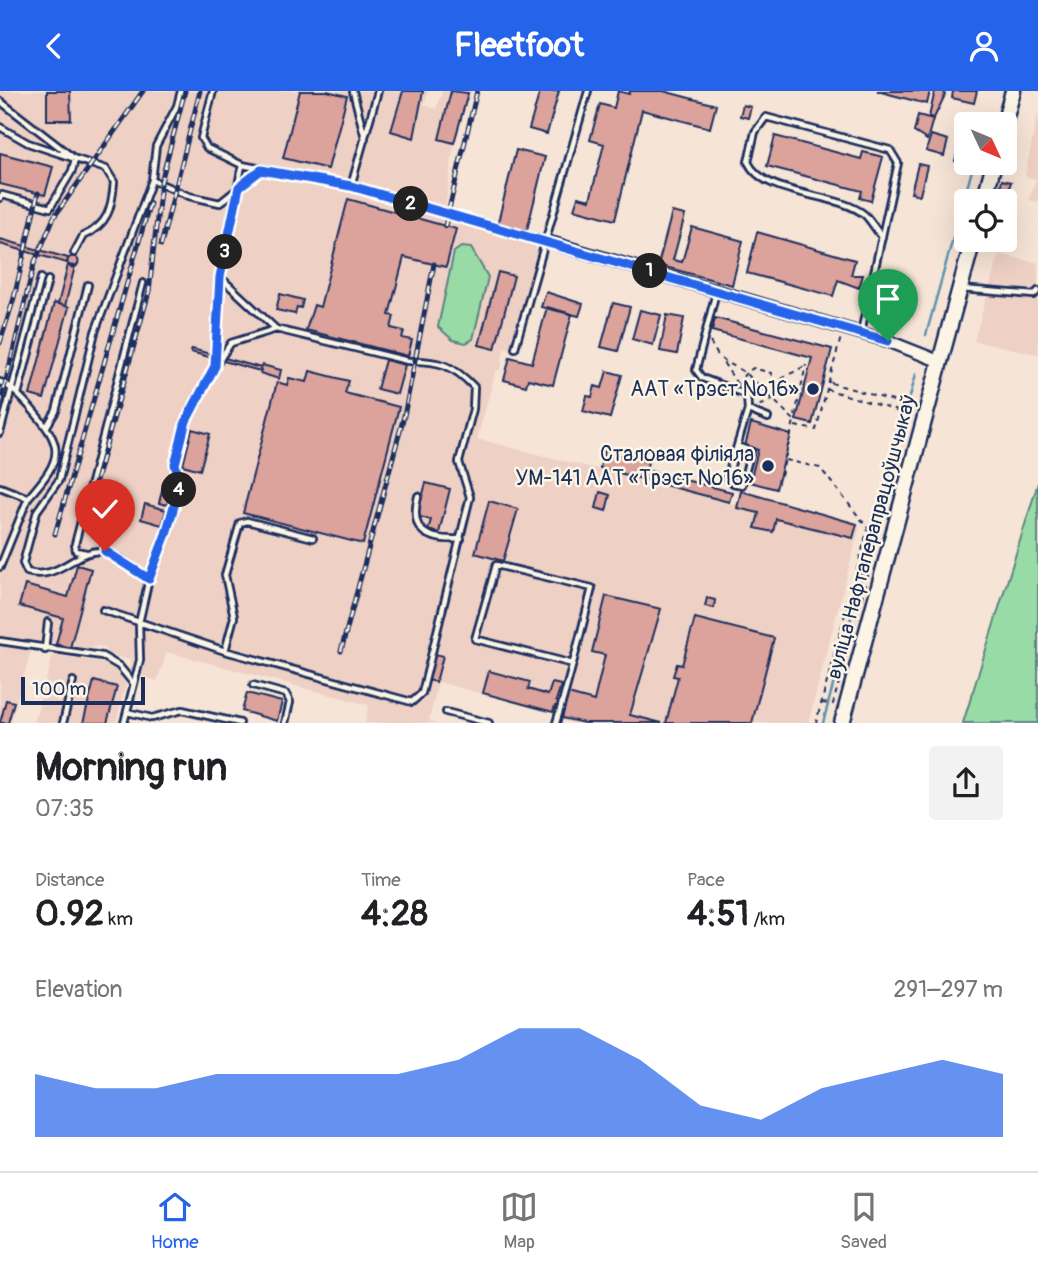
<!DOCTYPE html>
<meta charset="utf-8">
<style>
body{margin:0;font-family:Pangolin,sans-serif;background:#f2f2f2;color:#202124;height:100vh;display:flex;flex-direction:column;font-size:26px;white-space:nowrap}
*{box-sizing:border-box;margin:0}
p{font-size:23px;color:#757577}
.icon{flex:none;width:38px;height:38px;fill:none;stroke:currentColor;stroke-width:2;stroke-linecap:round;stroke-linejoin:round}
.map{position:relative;height:632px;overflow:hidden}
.panel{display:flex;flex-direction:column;background:#fff;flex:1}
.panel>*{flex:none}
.needle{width:46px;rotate:134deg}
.buttons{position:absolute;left:954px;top:21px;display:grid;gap:14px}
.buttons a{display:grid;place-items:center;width:63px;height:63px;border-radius:7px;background:#fff;box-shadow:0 7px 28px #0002;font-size:35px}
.scale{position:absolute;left:21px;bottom:18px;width:124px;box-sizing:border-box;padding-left:7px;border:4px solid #1b2f5e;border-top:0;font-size:19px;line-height:24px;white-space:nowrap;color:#1b2f5e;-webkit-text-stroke:5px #fcf5e5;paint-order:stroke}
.pin{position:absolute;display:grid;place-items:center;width:60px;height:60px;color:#fff;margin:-72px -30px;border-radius:50% 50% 50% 0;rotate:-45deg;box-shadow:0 0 7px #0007}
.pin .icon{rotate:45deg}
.km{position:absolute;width:35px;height:35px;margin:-18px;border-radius:50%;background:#222;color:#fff;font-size:19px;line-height:35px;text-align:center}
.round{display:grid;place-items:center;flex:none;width:74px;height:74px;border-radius:7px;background:#f2f2f2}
.headline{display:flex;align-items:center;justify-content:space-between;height:119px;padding:0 35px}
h1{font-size:38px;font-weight:700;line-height:52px}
.metrics{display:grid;grid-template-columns:repeat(3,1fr);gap:10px;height:119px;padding:7px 35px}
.metrics div{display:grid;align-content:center}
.metrics b{font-size:35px;font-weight:700}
.metrics small{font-size:19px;font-weight:400}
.metrics p{font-size:19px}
.chart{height:196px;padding:14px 35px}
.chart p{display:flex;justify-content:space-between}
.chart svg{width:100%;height:126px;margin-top:7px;fill:#2563eb;opacity:.7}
header{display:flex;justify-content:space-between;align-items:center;height:91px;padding:0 35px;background:#2563eb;color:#fff;font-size:32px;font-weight:700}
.dock{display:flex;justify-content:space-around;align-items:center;height:98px;border-top:2px solid #e0e0e0;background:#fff;font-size:19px;color:#757577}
.dock a{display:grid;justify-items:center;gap:4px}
.dock .current{color:#2563eb}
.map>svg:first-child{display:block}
.built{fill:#eed0c5}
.green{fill:#99dba6;stroke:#5a8582;stroke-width:2}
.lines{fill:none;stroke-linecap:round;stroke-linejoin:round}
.stream{stroke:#5b92af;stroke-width:2.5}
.building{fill:#dca29c;stroke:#1b2f5e;stroke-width:2}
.service-casing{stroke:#1b2f5e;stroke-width:10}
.minor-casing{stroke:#1b2f5e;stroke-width:15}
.secondary-casing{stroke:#1b2f5e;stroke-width:19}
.path{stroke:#1b2f5e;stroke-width:2;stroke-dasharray:5 5;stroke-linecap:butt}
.service{stroke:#fcf5e5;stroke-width:4.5}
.minor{stroke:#fcf5e5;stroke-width:10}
.secondary{stroke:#fcf5e5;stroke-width:14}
.rail-casing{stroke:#1b2f5e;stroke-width:5}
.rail{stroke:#fcf5e5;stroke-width:2.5;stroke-dasharray:8;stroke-linecap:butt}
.route-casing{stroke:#fff;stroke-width:14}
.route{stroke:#2563eb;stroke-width:9}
.poi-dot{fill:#1b2f5e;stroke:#fcf5e5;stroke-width:2.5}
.labels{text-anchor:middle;stroke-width:5;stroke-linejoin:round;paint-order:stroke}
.poi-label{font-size:21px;fill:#1b2f5e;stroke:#fcf5e5;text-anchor:end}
.street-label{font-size:21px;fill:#1b2f5e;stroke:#fcf5e5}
</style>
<header><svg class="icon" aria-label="back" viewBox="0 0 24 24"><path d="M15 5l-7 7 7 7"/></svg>Fleetfoot<svg class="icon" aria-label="person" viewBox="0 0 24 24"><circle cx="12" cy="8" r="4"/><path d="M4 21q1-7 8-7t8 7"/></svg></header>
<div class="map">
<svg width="1038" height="632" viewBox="0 0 1038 632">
<rect width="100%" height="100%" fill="#f6e4d6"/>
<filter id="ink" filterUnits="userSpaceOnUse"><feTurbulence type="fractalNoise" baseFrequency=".0143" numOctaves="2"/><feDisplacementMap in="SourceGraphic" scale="14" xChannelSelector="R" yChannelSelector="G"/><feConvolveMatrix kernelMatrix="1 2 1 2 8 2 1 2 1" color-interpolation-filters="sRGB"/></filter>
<g filter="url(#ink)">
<path class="built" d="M 0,0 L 428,0 L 424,14 L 436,18 L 442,0 L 471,0 L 454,52 L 445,119 L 538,148 L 535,159 L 547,162 L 517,259 L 504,256 L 501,279 L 496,279 L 477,348 L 738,414 L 741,400 L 860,434 L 808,632 L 575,632 L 561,629 L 567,608 L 558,605 L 553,621 L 438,591 L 429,629 L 436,632 L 365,632 L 369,614 L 167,561 L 157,590 L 129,580 L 131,569 L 106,563 L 106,557 L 98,555 L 75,560 L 34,549 L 10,632 L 0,632 Z
M 1038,21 L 1038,111 L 1029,109 L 1036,88 L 1025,86 Z
M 999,163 L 1038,172 L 1038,263 L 974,250 Z
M 53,564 L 101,571 L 117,580 L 126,592 L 116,632 L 34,632 Z"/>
<path class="green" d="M 461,156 L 471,157 L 488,186 L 473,248 L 466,252 L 453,249 L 438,236 L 454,161 Z
M 1038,392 L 1038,632 L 963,632 Z"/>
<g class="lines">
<path class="stream" d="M 926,244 L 974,72
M 823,632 L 916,283"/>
</g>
<path class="building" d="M 47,0 L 70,0 L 71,29 L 47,29 Z
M 300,0 L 327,0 L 347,5 L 328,78 L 283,67 Z
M 403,0 L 423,0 L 414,47 L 391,40 Z
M 451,0 L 468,2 L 454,52 L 439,48 Z
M 540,0 L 559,0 L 547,43 L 529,38 Z
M 618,0 L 629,3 L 630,0 L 663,0 L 716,14 L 710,37 L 642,19 L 615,129 L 574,118 L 578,106 L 590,109 L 604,53 L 590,49 L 600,13 L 614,17 Z
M 877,0 L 930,0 L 927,13 Z
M 935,0 L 944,0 L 945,4 L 934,27 L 929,26 Z
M 953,0 L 977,0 L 974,12 L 952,7 Z
M 743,14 L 751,16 L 748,27 L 740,25 Z
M 918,24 L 933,28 L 927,49 L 914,41 Z
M 964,36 L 966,62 L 963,72 L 955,70 Z
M 931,44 L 948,49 L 944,65 L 926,60 Z
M 775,45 L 861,68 L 863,61 L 883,66 L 871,110 L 860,107 L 862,100 L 767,75 Z
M 516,59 L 545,66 L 526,143 L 497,135 Z
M 0,62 L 53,76 L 45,104 L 0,93 Z
M 918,73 L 927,75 L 920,104 L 911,102 Z
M 1002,89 L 1011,91 L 1007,103 L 999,101 Z
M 348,108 L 456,138 L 446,176 L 404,166 L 389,224 L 394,225 L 391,237 L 404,240 L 402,247 L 412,249 L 408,265 L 306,239 L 314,214 L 320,216 Z
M 672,121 L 685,124 L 673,169 L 682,171 L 692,136 L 743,150 L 732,194 L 658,174 Z
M 757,141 L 855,169 L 851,184 L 863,184 L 859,197 L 838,189 L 833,205 L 747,182 Z
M 0,148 L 68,167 L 67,172 L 0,153 Z
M67.5 171a5.5 5.5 0 1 1 11 0a5.5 5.5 0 1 1-11 0Z
M 68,174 L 75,175 L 65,215 L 58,213 Z
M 498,181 L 514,185 L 495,258 L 479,254 Z
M 546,201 L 583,213 L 579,225 L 541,216 Z
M 280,203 L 303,209 L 301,217 L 297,216 L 295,223 L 276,219 Z
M 54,212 L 69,216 L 44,308 L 30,304 Z
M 613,212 L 630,216 L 618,260 L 601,256 Z
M 547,216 L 572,223 L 553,294 L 528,288 L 526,295 L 504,289 L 510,266 L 532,272 Z
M 640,219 L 661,224 L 653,254 L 632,248 Z
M 667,224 L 684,227 L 677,263 L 660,260 Z
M 715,227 L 832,258 L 812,333 L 796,329 L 812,267 L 712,240 Z
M 192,258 L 261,277 L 260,280 L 191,261 Z
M 385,269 L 405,274 L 397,303 L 377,298 Z
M 262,274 L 281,279 L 279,288 L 260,282 Z
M 310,280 L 349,290 L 345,302 L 399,316 L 363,453 L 243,422 L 277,291 L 287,294 L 289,287 L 307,291 Z
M 607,280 L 622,284 L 610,327 L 583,320 L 587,305 L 592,306 L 595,295 L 602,297 Z
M 751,332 L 791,344 L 776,398 L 750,391 L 758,359 L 745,355 Z
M 192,338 L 210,343 L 200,379 L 183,374 Z
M 604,360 L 648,371 L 646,379 L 732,401 L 729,411 L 600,377 Z
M 426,392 L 450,398 L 439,442 L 428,439 L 431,429 L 417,425 Z
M 162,399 L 170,401 L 167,414 L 159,412 Z
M 741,400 L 857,433 L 853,447 L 776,428 L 773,441 L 755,437 L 759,422 L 737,417 Z
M 600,401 L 610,404 L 606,420 L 596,417 Z
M 489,410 L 518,418 L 503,470 L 475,462 Z
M 145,413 L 166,419 L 162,434 L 141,428 Z
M 89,414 L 97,416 L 91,438 L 83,436 Z
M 77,474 L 91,478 L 70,557 L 56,553 L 63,527 L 19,515 L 25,494 L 68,506 Z
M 606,505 L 661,518 L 630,624 L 662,632 L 584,632 L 562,627 L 568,603 L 594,610 L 605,564 L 592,561 Z
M 707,507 L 715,509 L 714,517 L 705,515 Z
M 695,527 L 774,547 L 752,632 L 666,632 L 678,586 L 673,585 L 677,573 L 682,574 Z
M 435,563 L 443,565 L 436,591 L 428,589 Z
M 489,580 L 530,591 L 528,598 L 548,604 L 552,592 L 561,594 L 556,610 L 560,611 L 559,615 L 555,615 L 553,621 L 483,602 Z
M 94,590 L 117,596 L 107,632 L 83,632 Z
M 247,602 L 282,611 L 277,630 L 242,620 Z
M 6,609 L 14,611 L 8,632 L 0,632 Z"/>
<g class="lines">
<defs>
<path id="service" d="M 213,0 L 201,47 L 207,57 L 242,74 L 351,95 L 545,150
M 353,0 L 365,47
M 0,10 L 75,68 L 72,80 L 50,117 L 2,104 L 0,107
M 0,36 L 28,52 L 106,78 L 114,91 C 112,117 108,134 83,145 L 74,162
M 152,89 L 189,105 L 220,112 L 260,80
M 351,95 L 378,0
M 961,198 L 1034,204 L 1038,200
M 716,201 L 696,279 L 702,287 L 747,304 L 748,319 L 737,355
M 861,241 L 898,72 L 890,59 L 766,26 L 755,41 L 748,71 C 765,107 836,100 865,124 C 871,130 876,139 882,146
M 515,257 L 588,0
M 216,274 L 231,252 L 276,238
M 0,291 C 11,294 21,307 29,315 C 65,356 64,366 28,407 L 0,396
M 18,303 L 48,189
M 748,319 L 768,327
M 47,335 L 56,320 L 88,194
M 0,342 L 41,187
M 737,355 L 751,360 L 742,394 L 733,392 L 727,387 Z
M 418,405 C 409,441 427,450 461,448
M 86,462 L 76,460 L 75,453 L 143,192
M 0,476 L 28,407
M 149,488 C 137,480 119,464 106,461 C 78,454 61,491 27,481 L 23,472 L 37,420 L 59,389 L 95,241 L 152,89 L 156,55 L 177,15 L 181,0
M 103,519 L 225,560 L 412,611 L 422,602 L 470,406 L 459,371 L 473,318 L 474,296 C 453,274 439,269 408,270 L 276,238 L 220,186
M 0,550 L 102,565 L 119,575 L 133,592
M 45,559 L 48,531
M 225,560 L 234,526 L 225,484 L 240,432 L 247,430 L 313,447
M 253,594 L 286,603 L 290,611 L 285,632
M 127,621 L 152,627 L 182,619 L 240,632
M 446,621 L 489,632
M 63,632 L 73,590
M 124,632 L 140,569 L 139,532 L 149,488 L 166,444 L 180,394 L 175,373 L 186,330 L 215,275 L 220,186 L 242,74
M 556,632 C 570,587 581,542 592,497 L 496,474 L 475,548 L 573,573"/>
<path id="minor" d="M 546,150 L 888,250 L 941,271"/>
<path id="secondary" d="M 1004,33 L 1013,0
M 984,110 L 994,72
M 842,632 L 973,149"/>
</defs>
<use href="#service" class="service-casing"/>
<use href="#minor" class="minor-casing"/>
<use href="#secondary" class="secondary-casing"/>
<path class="path" d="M 710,251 L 720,268
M 737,293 L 721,268 L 746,282 L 794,329 L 806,274
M 739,295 L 744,284 L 753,277 L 771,282 L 777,293 C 777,307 769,315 755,314
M 826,298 L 897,320 L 900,312 L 828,291
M 755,302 L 805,275
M 795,335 L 816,339 L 841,246
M 786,369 L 820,377 L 868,437 L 816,632
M 781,385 L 794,330
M 822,612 L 833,613 L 868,484 L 857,482"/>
<use href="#service" class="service"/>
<use href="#minor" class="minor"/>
<use href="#secondary" class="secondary"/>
<defs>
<path id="rail" d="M 445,135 L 477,0
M 161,154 L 200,0
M 0,252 L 14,207 L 38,102
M 0,314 L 34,173 L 54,126 L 143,0
M 92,404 L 149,201 L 161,91 L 185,0
M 55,443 L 150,112
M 341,560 L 404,325 L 434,173"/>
</defs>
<use href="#rail" class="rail-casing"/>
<use href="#rail" class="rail"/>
</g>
</g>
<g class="lines" filter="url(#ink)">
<defs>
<path id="route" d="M 105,460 L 149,488 L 166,443 L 180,394 L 175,373 L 186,330 L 215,275 L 220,186 L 239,96 L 261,79 L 351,95 L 888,250"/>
</defs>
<use href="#route" class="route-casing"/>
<use href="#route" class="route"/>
</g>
<g class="poi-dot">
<circle cx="813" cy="298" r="7"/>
<circle cx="768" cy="375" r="7"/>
</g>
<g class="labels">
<g class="poi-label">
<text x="799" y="305">ААТ «Трэст №16»</text>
<text x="754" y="370">Сталовая філіяла<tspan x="754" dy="24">УМ-141 ААТ «Трэст №16»</tspan></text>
</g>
<g class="street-label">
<text transform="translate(871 446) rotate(-75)" y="7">вуліца Нафтаперапрацоўшчыкаў</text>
</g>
</g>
</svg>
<div class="buttons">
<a><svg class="needle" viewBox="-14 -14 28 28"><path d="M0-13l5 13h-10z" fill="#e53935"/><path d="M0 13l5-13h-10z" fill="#757577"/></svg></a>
<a><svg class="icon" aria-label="locate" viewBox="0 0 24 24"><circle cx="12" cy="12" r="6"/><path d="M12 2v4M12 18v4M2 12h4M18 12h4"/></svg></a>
</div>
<div class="scale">100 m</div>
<div class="pin" style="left:888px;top:250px;background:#1e9e55"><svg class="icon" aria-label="arrive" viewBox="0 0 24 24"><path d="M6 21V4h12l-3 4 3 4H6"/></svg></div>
<div class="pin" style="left:105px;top:460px;background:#d93025"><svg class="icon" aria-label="check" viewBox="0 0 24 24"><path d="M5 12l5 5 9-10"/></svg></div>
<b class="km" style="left:650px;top:180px">1</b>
<b class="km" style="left:411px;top:113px">2</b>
<b class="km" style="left:225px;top:161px">3</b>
<b class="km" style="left:179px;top:399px">4</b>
</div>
<section class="panel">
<div class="headline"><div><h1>Morning run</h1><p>07:35</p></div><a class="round"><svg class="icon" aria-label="share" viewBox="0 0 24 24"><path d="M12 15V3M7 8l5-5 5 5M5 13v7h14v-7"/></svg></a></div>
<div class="metrics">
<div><p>Distance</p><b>0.92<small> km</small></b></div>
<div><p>Time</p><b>4:28</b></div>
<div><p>Pace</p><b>4:51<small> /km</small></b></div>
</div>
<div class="chart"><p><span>Elevation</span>291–297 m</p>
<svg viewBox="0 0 160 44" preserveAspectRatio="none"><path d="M0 44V22L10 27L20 27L30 22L40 22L50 22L60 22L70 17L80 6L90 6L100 17L110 33L120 38L130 27L140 22L150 17L160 22V44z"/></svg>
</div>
</section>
<nav class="dock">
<a class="current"><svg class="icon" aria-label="home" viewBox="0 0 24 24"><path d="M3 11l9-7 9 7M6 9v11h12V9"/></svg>Home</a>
<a><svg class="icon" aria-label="map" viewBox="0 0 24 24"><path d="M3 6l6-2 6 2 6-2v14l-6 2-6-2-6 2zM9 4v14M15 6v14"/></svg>Map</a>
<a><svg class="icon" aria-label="saved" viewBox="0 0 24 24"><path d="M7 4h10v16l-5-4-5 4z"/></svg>Saved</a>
</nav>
